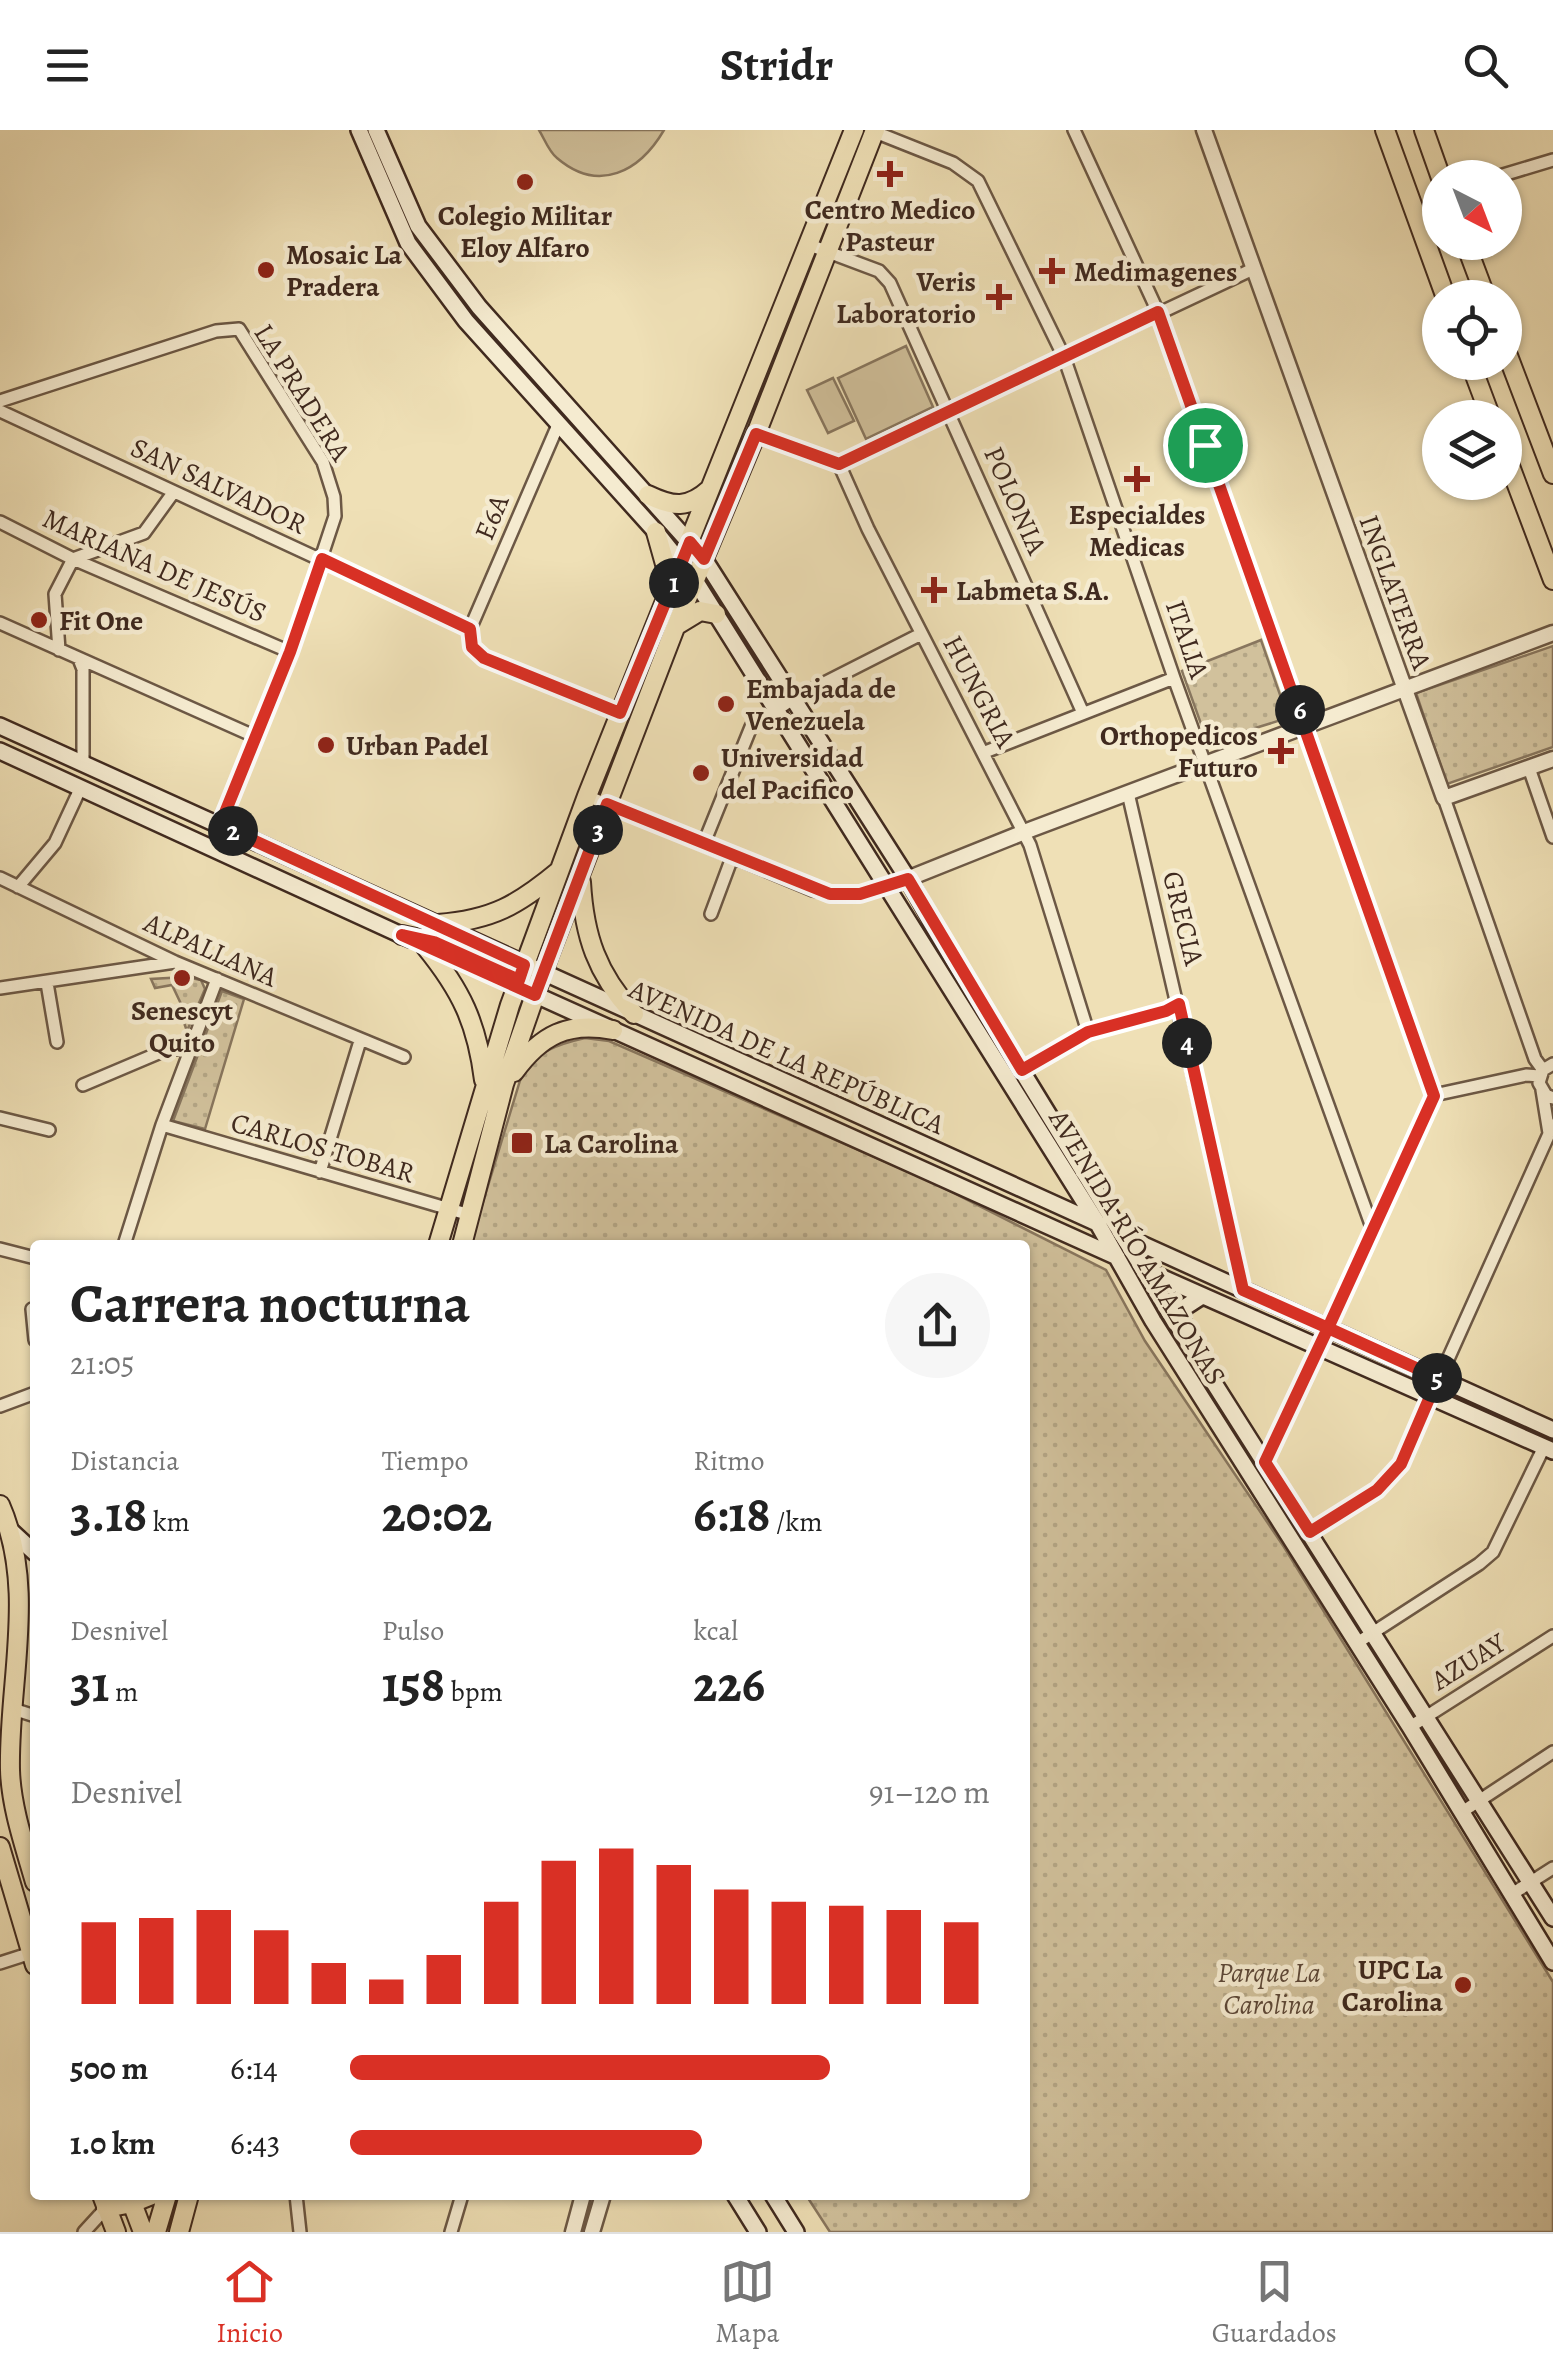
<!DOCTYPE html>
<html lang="es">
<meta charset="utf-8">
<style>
body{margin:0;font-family:Alegreya,serif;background:#f6f6f6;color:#222;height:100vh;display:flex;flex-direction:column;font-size:38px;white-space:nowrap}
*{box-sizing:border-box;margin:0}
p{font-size:32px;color:#767676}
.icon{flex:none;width:55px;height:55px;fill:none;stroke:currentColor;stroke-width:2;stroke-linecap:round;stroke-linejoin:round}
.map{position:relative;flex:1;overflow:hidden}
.details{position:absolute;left:30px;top:1110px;width:1000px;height:960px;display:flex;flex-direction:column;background:#fff;border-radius:10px;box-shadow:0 2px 8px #0004}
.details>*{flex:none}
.needle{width:65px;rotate:138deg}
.buttons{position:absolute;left:1422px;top:30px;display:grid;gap:20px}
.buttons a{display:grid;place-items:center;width:100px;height:100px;border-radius:50%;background:#fff;box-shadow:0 2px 8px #0004;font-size:50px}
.pin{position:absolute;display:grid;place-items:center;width:85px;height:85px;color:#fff;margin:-42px;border:5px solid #fff;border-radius:50%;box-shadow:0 2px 10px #0007}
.km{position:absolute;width:50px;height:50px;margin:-25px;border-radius:50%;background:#222;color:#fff;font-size:28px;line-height:50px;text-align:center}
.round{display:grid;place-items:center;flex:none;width:105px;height:105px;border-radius:52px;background:#f6f6f6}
.overview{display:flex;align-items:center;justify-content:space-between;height:170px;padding:0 40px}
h1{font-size:55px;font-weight:700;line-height:75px}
.metrics{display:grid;grid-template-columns:repeat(3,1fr);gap:15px;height:170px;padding:10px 40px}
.metrics div{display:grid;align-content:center}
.metrics b{font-size:50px;font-weight:700}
.metrics small{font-size:28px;font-weight:400}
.metrics p{font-size:28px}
.chart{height:280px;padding:20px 40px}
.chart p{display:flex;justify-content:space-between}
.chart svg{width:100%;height:180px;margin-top:10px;stroke:#d93025;stroke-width:6}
ul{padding:0 40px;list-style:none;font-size:32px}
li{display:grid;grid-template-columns:160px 120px 1fr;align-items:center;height:75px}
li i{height:25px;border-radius:12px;background:#d93025}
header{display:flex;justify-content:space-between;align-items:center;height:130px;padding:0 40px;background:#fff;font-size:45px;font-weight:700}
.tab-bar{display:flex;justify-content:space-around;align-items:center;height:140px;border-top:2px solid #e0e0e0;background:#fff;font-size:28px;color:#767676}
.tab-bar a{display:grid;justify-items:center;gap:5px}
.tab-bar .active{color:#d93025}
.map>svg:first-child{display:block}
.grass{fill:#d1c19c;stroke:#88765e;stroke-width:2.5}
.park{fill:url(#park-dots);stroke:#88765e;stroke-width:2.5}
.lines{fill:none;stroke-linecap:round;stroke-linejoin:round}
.minor-casing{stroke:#6c5845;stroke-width:16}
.tertiary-casing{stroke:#6c5845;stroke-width:19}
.secondary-casing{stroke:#402a1f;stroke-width:20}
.primary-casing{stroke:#402a1f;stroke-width:22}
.minor{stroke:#f5ebd0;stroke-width:11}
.tertiary{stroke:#f5ebd0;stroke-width:14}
.secondary{stroke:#f5ebd0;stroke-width:15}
.primary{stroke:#efe0b6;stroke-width:18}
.route-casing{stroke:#fff;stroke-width:20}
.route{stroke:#d93025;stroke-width:12}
.poi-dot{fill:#8f2418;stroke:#f5ebd0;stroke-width:4}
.labels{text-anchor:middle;stroke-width:9;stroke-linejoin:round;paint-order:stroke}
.poi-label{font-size:28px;font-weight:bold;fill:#402a1f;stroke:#f5ebd0;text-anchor:start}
.street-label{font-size:28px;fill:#402a1f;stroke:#f5ebd0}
.park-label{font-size:28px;font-style:italic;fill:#5d4838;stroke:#f5ebd0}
</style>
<header><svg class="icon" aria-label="menu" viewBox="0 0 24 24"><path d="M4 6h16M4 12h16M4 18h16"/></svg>Stridr<svg class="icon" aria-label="search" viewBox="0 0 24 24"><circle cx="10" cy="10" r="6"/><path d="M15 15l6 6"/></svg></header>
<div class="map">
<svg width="1553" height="2102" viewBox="0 0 1553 2102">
<defs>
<pattern id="park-dots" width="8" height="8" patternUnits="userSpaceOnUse" patternTransform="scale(2.5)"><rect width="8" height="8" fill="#d1c19c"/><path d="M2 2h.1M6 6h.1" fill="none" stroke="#b4a686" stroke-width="1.8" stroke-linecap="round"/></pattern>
</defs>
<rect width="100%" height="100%" fill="#efe0b6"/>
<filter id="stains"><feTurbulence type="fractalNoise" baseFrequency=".002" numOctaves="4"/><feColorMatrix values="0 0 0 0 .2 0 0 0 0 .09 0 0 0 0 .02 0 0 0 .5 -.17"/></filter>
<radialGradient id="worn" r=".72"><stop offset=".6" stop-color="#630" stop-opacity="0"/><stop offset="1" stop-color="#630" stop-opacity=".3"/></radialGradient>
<path class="grass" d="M 539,0 L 664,0 C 640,41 599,64 557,28 C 549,22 544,8 539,0 Z
M 906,216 L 933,277 L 866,309 L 838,248 Z
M 833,248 L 854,291 L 828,303 L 807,260 Z"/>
<path class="park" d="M 1261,510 L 1286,582 L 1278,591 L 1213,611 L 1205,605 L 1182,541 Z
M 1553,516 L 1553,617 L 1447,654 L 1416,563 Z
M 186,847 L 201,850 L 205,859 L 187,901 L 179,879 L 182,876 L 172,855 L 155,858 L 151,849 Z
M 222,861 L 244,869 L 205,999 L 173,991 Z
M 585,908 L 609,911 L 932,1052 L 1106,1140 L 1145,1211 L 1284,1417 L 1553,1852 L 1553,2102 L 830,2102 L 806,2065 L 1025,2065 L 1025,1115 L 470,1115 L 522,944 C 538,921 558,914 585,908 Z"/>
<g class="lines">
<defs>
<path id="minor" d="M 1074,0 L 1158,182 L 1434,965 L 1265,1332
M 875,2 L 953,33 L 978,51 L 1064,227 L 1174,548 L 1373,1100
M 1493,48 L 1553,30
M 807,114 L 879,141 L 890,153 L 1083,583
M 0,271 L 216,201 L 239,199 L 323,332 L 334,367 L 335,386 L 290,522 L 220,695
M 0,281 L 470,499
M 558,295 L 470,499 L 472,517 L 484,528 L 620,583
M 756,304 L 839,334 L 868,399 L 1030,715 L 1088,902
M 839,334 L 1253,139
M 0,392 L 73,429 L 290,522
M 0,493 L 256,607
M 59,520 L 55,464 L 73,429 L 144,403 L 173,363
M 79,529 L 83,539 L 83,633
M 985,622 L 1174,548
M 1529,638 L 1553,707
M 1128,663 L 1243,1160
M 587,666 L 813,760 L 846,765 L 887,757
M 1444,668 L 1535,929 L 1543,940
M 704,713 L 751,597 L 793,569 L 921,504
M 0,748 L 175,832 L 404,927
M 18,757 L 55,713 L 81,657
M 711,784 L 733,725
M 47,853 L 57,912
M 0,858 L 175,832
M 1553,934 L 1543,940 L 1539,953 L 1546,965 L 1553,968
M 1022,941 L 1088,902 L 1166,881 L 1179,874
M 83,955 L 168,919 L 191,919
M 1542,960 L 1549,1003
M 1434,965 L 1526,945 L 1540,946
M 0,988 L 49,1000
M 162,995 L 470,1085
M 320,1042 L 360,911
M 124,1115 L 162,995 L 217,849
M 0,1119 L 35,1128
M 32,1179 L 35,1210
M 0,1276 L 35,1263
M 1310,1402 L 1377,1360 L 1401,1334 L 1553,995
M 1357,1513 L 1479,1434 L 1493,1422 L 1544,1317
M 13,1579 L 35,1586
M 1410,1597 L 1553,1506
M 1462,1682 L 1553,1622
M 1512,1764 L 1553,1738
M 0,1833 L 31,1823
M 296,2065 L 300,2102
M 84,2102 L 106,2078
M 451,2102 L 462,2065"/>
<path id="tertiary" d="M 1204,0 L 1444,668 L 1553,629
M 887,757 L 1032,699 L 1553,503
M 573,2102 L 583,2065
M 592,2102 L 603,2065"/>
<path id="secondary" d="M 359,0 L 408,113 L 466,191 L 656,402 L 696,452 L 1098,1094 L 1153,1191 L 1410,1597 L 1553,1832
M 376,0 L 418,96 L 479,177 L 704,429 L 908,749 L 955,832 L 1188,1212 L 1553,1788
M 0,596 L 1099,1094
M 0,621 L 410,809
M 527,861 L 1117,1127
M 1124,1106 L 1553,1300
M 1147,1141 L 1553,1321
M 1184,1200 L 1182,1179 L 1202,1166
M 10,1400 L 35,1423
M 735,2065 L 758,2102
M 773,2065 L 796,2102"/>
<path id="primary" d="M 1385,0 L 1446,168
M 1424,0 L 1441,48
M 1465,112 L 1486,168
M 1505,218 L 1553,344
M 1470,232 L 1491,288
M 1505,323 L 1553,450
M 648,365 C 673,377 688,379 710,359
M 656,402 L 665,434 L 668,460
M 677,495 L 700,481 L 716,484
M 581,752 C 584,806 597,844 634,884
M 438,794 C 492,790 518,775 559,741
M 402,805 L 434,812 L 526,852
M 425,816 C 461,860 477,893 484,950
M 514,942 C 541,905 568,891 613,900
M 438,1115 L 510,875 L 587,666 L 854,0
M 462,1115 L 504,954 L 549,825 L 676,495 L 756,304 L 875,0
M 0,1375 C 37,1459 8,1552 10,1640 C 11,1677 25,1717 35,1752
M 0,1717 L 35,1835
M 102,2065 L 116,2102
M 129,2065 L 143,2102
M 106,2078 L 132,2073 L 152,2065
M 156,2102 L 167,2065
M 179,2102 L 189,2065"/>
</defs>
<use href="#minor" class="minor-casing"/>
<use href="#tertiary" class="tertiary-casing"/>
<use href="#secondary" class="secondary-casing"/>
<use href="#primary" class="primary-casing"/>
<use href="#minor" class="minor"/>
<use href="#tertiary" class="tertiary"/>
<use href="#secondary" class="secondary"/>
<use href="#primary" class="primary"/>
</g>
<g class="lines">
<defs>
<path id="route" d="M 1205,315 L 1158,182 L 839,334 L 756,304 L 704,429 L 690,412 L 620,583 L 484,528 L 472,517 L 470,499 L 322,429 L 290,522 L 220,695 L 524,835 L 519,850 L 434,812 L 402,805 L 535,865 L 607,674 L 830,764 L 860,764 L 908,749 L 1022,940 L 1088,902 L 1166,881 L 1179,874 L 1243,1160 L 1328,1198 L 1265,1332 L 1310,1402 L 1377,1360 L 1401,1334 L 1438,1248 L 1328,1198 L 1434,966 L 1205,315"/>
</defs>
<use href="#route" class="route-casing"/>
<use href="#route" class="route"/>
</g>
<g class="poi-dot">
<path d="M885 29h10v10h10v10h-10v10h-10v-10h-10v-10h10z"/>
<circle cx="525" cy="52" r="10"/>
<circle cx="266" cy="140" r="10"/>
<path d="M1047 126h10v10h10v10h-10v10h-10v-10h-10v-10h10z"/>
<path d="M994 152h10v10h10v10h-10v10h-10v-10h-10v-10h10z"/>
<path d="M1132 334h10v10h10v10h-10v10h-10v-10h-10v-10h10z"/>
<path d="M929 445h10v10h10v10h-10v10h-10v-10h-10v-10h10z"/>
<circle cx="39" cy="490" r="10"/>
<circle cx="726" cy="574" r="10"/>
<circle cx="326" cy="615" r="10"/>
<path d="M1276 606h10v10h10v10h-10v10h-10v-10h-10v-10h10z"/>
<circle cx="701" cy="643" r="10"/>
<circle cx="182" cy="848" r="10"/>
<rect x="510" y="1001" width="24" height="24" rx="5"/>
<circle cx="1463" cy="1855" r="10"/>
</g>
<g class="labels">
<g class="poi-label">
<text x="890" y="89" text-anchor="middle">Centro Medico<tspan x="890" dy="32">Pasteur</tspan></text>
<text x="525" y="95" text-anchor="middle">Colegio Militar<tspan x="525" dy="32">Eloy Alfaro</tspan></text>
<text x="286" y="134">Mosaic La<tspan x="286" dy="32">Pradera</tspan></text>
<text x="1074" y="151">Medimagenes</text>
<text x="976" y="161" text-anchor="end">Veris<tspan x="976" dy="32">Laboratorio</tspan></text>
<text x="1137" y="394" text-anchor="middle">Especialdes<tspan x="1137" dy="32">Medicas</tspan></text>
<text x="956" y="470">Labmeta S.A.</text>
<text x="59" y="500">Fit One</text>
<text x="746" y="568">Embajada de<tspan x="746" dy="32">Venezuela</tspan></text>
<text x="1258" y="615" text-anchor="end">Orthopedicos<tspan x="1258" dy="32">Futuro</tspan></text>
<text x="346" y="625">Urban Padel</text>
<text x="721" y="637">Universidad<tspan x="721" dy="32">del Pacifico</tspan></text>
<text x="182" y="890" text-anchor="middle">Senescyt<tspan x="182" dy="32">Quito</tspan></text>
<text x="544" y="1023">La Carolina</text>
<text x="1443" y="1849" text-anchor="end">UPC La<tspan x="1443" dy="32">Carolina</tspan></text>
</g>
<g class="street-label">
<text transform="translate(303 262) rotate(58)" y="10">LA PRADERA</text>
<text transform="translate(219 355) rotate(25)" y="10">SAN SALVADOR</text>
<text transform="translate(1016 370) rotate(66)" y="10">POLONIA</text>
<text transform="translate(491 387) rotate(-67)" y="10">E6A</text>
<text transform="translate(155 435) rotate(24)" y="10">MARIANA DE JESÚS</text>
<text transform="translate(1396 462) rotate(70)" y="10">INGLATERRA</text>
<text transform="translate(1188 509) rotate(71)" y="10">ITALIA</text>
<text transform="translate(980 561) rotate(62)" y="10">HUNGRIA</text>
<text transform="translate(1184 788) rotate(76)" y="10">GRECIA</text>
<text transform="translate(211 819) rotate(24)" y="10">ALPALLANA</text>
<text transform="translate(787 926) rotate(24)" y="10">AVENIDA DE LA REPÚBLICA</text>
<text transform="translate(323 1017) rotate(16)" y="10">CARLOS TOBAR</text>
<text transform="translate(1138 1117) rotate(59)" y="10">AVENIDA RÍO AMAZONAS</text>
<text transform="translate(1468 1531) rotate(-32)" y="10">AZUAY</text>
</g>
<g class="park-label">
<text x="1269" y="1852">Parque La<tspan x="1269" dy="32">Carolina</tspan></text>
</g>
</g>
<rect width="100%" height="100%" filter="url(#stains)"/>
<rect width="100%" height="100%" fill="url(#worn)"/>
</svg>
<div class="buttons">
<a><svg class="needle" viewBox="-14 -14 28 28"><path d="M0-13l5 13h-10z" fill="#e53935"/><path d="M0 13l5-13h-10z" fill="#767676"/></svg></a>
<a><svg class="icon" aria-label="locate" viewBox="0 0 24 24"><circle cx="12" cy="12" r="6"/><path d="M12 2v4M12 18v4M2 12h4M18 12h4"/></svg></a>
<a><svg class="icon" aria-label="layers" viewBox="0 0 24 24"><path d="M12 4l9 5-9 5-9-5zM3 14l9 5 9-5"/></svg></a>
</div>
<div class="pin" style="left:1205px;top:315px;background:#1e9e55"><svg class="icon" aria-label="arrive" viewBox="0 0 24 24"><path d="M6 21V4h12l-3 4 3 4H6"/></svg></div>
<b class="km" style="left:674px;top:453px">1</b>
<b class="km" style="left:233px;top:701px">2</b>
<b class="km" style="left:598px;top:700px">3</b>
<b class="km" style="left:1187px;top:913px">4</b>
<b class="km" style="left:1437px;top:1248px">5</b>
<b class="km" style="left:1300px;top:580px">6</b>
<section class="details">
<div class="overview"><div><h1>Carrera nocturna</h1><p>21:05</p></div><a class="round"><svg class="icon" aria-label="share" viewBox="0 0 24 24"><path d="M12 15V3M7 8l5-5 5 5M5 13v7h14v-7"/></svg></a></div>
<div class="metrics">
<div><p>Distancia</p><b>3.18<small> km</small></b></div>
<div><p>Tiempo</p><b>20:02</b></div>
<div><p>Ritmo</p><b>6:18<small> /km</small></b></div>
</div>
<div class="metrics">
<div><p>Desnivel</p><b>31<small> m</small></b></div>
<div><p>Pulso</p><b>158<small> bpm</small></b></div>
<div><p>kcal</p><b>226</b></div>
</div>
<div class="chart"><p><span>Desnivel</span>91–120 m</p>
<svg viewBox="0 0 160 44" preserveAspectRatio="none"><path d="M5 44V24M15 44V23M25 44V21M35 44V26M45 44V34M55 44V38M65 44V32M75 44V19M85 44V9M95 44V6M105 44V10M115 44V16M125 44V19M135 44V20M145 44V21M155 44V24"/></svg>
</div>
<ul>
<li><b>500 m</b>6:14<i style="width:75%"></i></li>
<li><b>1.0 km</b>6:43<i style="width:55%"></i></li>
</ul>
</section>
</div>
<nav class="tab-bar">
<a class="active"><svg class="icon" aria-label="home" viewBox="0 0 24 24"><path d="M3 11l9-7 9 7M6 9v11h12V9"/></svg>Inicio</a>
<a><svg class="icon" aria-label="map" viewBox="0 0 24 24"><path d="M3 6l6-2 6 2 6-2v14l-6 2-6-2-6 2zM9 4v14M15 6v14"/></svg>Mapa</a>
<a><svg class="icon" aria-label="saved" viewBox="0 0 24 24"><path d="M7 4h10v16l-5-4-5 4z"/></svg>Guardados</a>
</nav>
